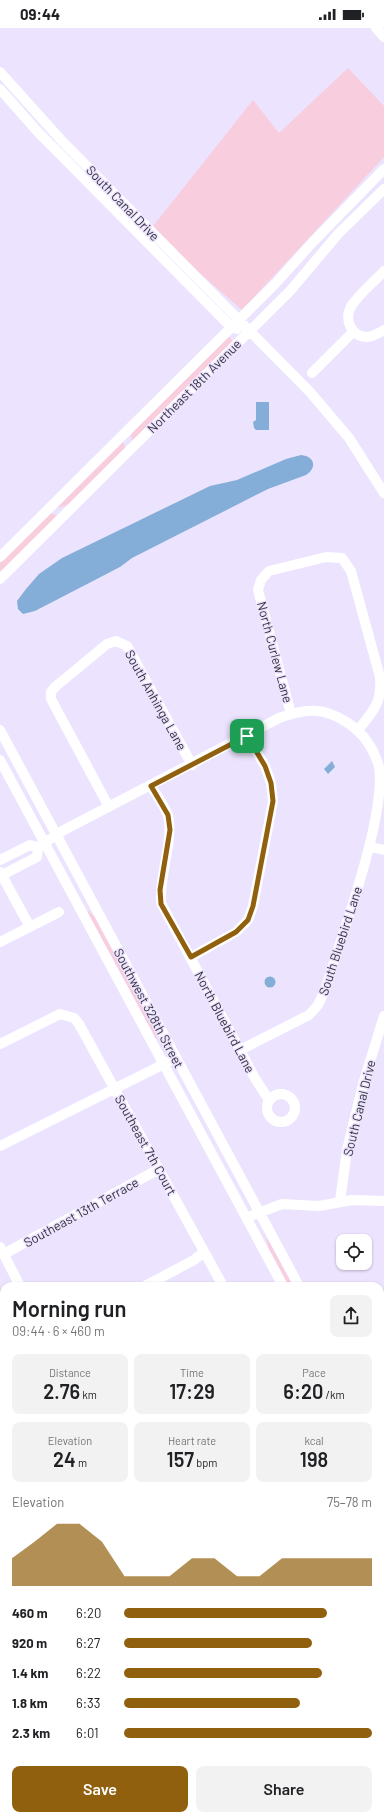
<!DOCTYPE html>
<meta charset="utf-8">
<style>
body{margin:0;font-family:Barlow,sans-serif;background:#f2f2f2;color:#202124;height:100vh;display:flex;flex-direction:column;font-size:15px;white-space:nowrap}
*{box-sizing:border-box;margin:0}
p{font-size:13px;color:#757577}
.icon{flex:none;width:22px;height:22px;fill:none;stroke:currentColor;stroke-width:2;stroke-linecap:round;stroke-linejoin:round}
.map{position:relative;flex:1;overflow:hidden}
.details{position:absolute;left:0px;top:1254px;width:384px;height:538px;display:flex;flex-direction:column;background:#fff;border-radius:12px 12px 0 0;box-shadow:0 1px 3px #0004}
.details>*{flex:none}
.buttons{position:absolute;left:336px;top:1206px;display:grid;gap:8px}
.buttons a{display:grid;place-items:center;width:36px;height:36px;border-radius:8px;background:#fff;box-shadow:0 1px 3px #0004;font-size:20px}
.pin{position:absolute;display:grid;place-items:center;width:34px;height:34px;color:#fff;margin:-17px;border-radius:8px;box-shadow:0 2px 6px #0006}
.round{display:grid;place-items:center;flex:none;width:42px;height:42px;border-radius:8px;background:#f2f2f2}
.headline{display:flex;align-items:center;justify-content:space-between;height:68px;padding:0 12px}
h1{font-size:22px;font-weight:600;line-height:30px}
.stats{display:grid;grid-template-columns:repeat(3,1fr);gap:6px;height:68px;padding:4px 12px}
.stats div{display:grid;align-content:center;border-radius:8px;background:#f2f2f2;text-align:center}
.stats b{font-size:20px;font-weight:600}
.stats small{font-size:11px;font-weight:400}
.stats p{font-size:11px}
.chart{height:112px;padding:8px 12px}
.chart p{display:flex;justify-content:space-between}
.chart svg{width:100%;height:72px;margin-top:4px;fill:#91600e;opacity:.7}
.cta{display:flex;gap:8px;margin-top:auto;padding:8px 12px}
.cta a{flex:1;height:46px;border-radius:8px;background:#91600e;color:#fff;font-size:16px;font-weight:600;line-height:46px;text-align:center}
.cta a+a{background:#f2f2f2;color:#202124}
ul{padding:0 12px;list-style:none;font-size:13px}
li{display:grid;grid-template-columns:64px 48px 1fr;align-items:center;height:30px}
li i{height:10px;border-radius:5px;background:#91600e}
.status{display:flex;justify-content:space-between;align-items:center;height:28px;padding:0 20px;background:#fff;direction:ltr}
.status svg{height:11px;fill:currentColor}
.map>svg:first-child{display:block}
.green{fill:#f8cddd}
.water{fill:#84aed7}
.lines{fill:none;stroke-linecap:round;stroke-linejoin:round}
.minor{stroke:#fff;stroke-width:10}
.highway{stroke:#91a2f5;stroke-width:15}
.route-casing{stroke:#fff;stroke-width:8}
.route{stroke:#91600e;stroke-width:5}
.labels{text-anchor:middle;stroke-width:3;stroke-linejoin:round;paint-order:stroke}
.street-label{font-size:13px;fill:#37323f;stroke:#ece4fe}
</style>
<div class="status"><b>09:44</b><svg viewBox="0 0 49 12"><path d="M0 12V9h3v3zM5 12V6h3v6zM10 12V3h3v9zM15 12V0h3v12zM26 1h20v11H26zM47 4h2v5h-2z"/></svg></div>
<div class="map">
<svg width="384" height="1792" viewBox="0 0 384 1792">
<rect width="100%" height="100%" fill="#ece4fe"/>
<path class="green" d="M 348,40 L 384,78 L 384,129 L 242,282 L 150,202 L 253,72 L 279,105 Z
M 228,308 L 233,313 L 132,414 L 131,407 L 136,400 Z
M 123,413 L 125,420 L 68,477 L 57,480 Z
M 50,485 L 58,488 L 0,545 L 0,535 Z
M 89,883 L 95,890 L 154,1000 L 158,1014 L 87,884 Z
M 266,1207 L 266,1208 L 293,1258 L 289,1258 L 268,1219 Z"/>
<path class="water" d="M 256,374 L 269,374 L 269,402 L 256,402 L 254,400 L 253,394 L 256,392 Z
M 301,427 C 314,428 318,439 306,447 L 268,461 L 132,530 L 120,539 L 35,583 L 23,586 L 18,581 L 17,573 L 26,561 L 39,546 L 62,530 L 210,458 L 237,452 L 286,431 Z
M 332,733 L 335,739 L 328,746 L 324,741 Z
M264.5 954a5.5 5.5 0 1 1 11 0a5.5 5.5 0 1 1-11 0Z
M 0,1561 L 4,1563 L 4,1589 L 0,1597 Z"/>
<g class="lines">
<path class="minor" d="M 376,0 L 384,9
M 0,44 L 62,113 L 310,364 L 349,410 L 384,465
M 0,61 L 37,103 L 231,299 L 237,301
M 384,243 C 374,254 360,265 352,277 C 343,290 351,309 367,309 C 373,309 379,305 384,302
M 312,345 L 353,304
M 0,529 L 275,256 L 311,216 L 384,141
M 0,551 L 290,263 L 338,206 L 384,161
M 291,686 L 258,562 L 261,552 L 269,543 L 326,529 L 342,530 L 351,543 L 380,649 C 382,675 374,682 358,702
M 0,702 L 299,1258
M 0,732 L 283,1258
M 151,758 C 156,767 165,778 168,788 C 174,811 159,848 161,875 L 256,1052 L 269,1072
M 109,779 L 51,671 L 51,664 L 55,659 L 107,616 L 116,613 L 127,618 L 192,737
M 371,819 L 384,822
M 0,832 L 30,817 L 38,819
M 0,844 L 30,899
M 2,847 L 37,829 L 38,819 L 64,802 L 279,690 C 306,680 324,679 348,695 C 363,705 374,721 379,739 C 384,772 365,836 355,869 C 345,900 335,931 325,962 L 318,977 L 309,987 L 240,1022
M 0,914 L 59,884
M 191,929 L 236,904 L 248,892 L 253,878 L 273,773 L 271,755 L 265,738 L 247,707
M 0,1016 L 60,986 L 74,990 L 79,996 L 223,1258
M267 1080a14 14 0 1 1 28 0a14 14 0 1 1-28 0Z
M 0,1118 L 170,1033
M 340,1173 L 347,1122 L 363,1056 L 384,988
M 253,1187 L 282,1176 L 319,1178 L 352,1172 L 384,1173
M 0,1219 L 20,1258
M 4,1226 L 159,1141
M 145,1258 L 194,1232 L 204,1224
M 0,1290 L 4,1292
M 380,1405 L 384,1412
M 380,1432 L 384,1439
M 0,1493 L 4,1495
M 380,1661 L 384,1663
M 0,1674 L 4,1672
M 0,1682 L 4,1690
M 0,1717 L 4,1715"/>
<path class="highway" d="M 0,1386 L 4,1388
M 0,1421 L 4,1423
M 380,1568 L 384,1570
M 380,1605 L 384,1607"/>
</g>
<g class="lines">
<defs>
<path id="route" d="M 247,708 L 265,738 L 271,755 L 273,773 L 253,878 L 248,892 L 236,904 L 191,929 L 161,876 L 160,862 L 170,802 L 168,787 L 151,758 Z"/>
</defs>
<use href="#route" class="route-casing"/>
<use href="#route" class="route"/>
</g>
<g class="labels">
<g class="street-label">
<text transform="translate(123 175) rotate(46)" y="5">South Canal Drive</text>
<text transform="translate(194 358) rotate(-45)" y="5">Northeast 18th Avenue</text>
<text transform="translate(275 624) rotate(75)" y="5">North Curlew Lane</text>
<text transform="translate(156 672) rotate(61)" y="5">South Anhinga Lane</text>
<text transform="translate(340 913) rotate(-72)" y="5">South Bluebird Lane</text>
<text transform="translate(149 980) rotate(62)" y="5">Southwest 328th Street</text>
<text transform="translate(225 994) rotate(62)" y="5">North Bluebird Lane</text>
<text transform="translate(359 1080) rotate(-76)" y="5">South Canal Drive</text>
<text transform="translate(146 1117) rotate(61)" y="5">Southeast 7th Court</text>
<text transform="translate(81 1184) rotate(-29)" y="5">Southeast 13th Terrace</text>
</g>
</g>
</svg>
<div class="buttons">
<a><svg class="icon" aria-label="locate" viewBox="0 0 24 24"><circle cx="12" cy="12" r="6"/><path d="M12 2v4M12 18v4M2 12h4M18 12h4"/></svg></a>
</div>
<div class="pin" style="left:247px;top:708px;background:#1e9e55"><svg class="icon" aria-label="arrive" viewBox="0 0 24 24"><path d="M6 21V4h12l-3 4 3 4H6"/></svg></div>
<section class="details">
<div class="headline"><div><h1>Morning run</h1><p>09:44 · 6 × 460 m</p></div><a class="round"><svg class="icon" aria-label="share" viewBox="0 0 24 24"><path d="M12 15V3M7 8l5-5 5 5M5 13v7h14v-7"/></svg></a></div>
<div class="stats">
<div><p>Distance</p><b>2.76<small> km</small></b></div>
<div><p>Time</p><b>17:29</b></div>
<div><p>Pace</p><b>6:20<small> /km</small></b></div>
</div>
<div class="stats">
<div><p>Elevation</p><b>24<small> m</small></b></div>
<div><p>Heart rate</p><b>157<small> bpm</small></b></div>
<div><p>kcal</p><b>198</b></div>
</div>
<div class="chart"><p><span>Elevation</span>75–78 m</p>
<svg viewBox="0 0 160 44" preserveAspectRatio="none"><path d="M0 44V27L10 17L20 6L30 6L40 17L50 38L60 38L70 38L80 27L90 27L100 38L110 38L120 27L130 27L140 27L150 27L160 27V44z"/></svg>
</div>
<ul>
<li><b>460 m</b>6:20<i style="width:82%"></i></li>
<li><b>920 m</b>6:27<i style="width:76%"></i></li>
<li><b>1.4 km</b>6:22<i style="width:80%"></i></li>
<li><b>1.8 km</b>6:33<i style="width:71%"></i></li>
<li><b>2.3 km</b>6:01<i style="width:100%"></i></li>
</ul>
<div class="cta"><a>Save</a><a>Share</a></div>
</section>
</div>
